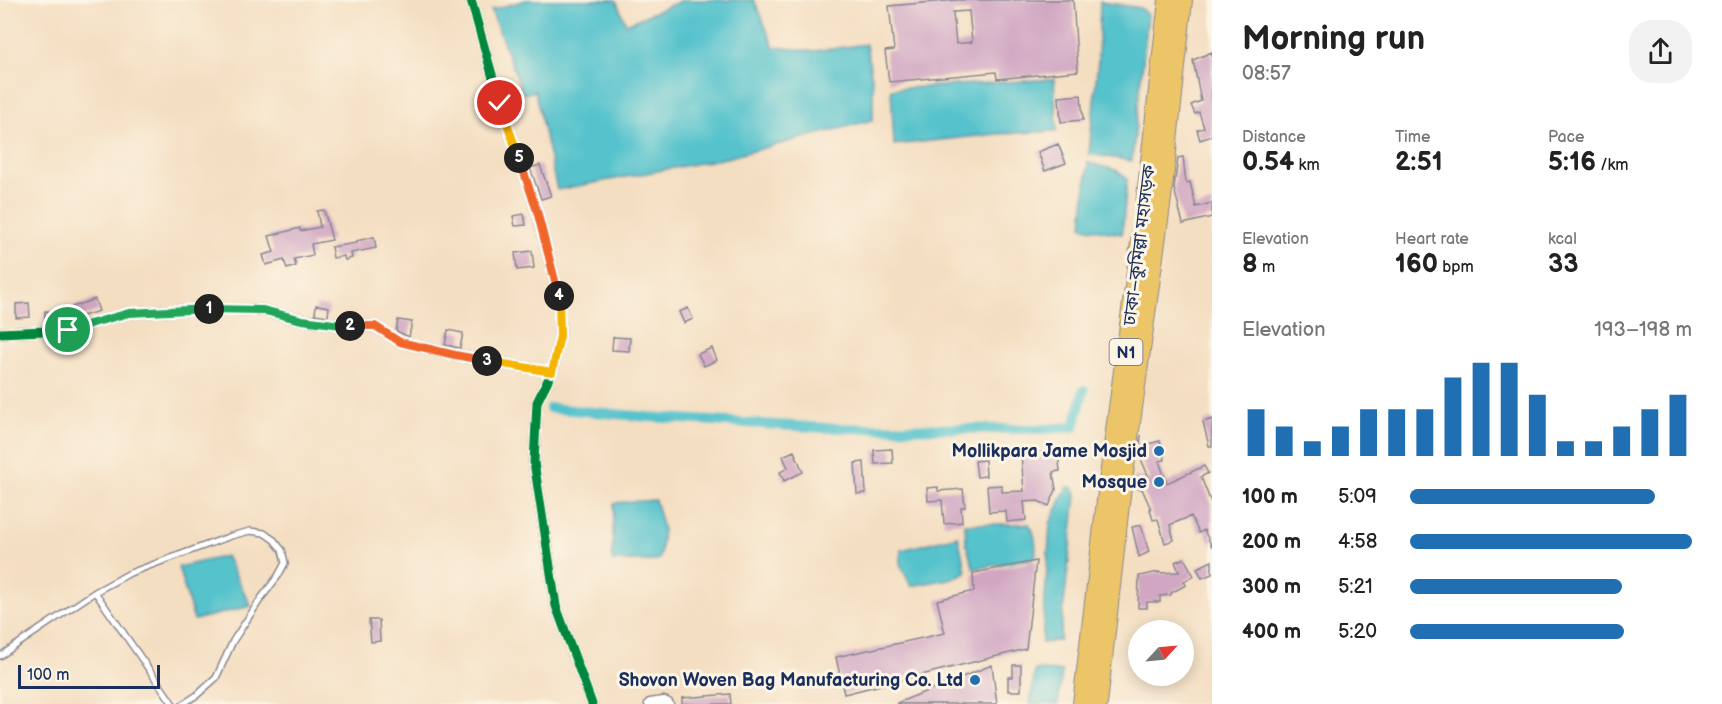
<!DOCTYPE html>
<meta charset="utf-8">
<style>
body{margin:0;font-family:"Balsamiq Sans","Noto Sans Bengali",sans-serif;background:#f2f2f2;color:#222;height:100vh;display:flex;flex-direction:column;font-size:22px;white-space:nowrap}
*{box-sizing:border-box;margin:0}
p{font-size:20px;color:#767676}
.icon{flex:none;width:33px;height:33px;fill:none;stroke:currentColor;stroke-width:2;stroke-linecap:round;stroke-linejoin:round}
.map{position:relative;flex:1;overflow:hidden}
.drawer{display:flex;flex-direction:column;background:#fff;width:510px}
.drawer>*{flex:none}
.needle{width:39px;rotate:64deg}
.fabs{position:absolute;left:1128px;top:620px;display:grid;gap:12px}
.fabs a{display:grid;place-items:center;width:66px;height:66px;border-radius:50%;background:#fff;box-shadow:0 3px 15px #0003;font-size:30px}
.scale{position:absolute;left:18px;bottom:15px;width:142px;box-sizing:border-box;padding-left:6px;border:3px solid #1b2f5e;border-top:0;font-size:16px;line-height:21px;white-space:nowrap;color:#1b2f5e;-webkit-text-stroke:4px #fcf5e5;paint-order:stroke}
.pin{position:absolute;display:grid;place-items:center;width:51px;height:51px;color:#fff;margin:-26px;border:3px solid #fff;border-radius:50%;box-shadow:0 2px 6px #0007}
.km{position:absolute;width:30px;height:30px;margin:-15px;border-radius:50%;background:#222;color:#fff;font-size:16px;line-height:30px;text-align:center}
.round{display:grid;place-items:center;flex:none;width:63px;height:63px;border-radius:24px;background:#f2f2f2}
.overview{display:flex;align-items:center;justify-content:space-between;height:102px;padding:0 30px}
h1{font-size:33px;font-weight:700;line-height:45px}
.metrics{display:grid;grid-template-columns:repeat(3,1fr);gap:9px;height:102px;padding:6px 30px}
.metrics div{display:grid;align-content:center}
.metrics b{font-size:26px;font-weight:700}
.metrics small{font-size:16px;font-weight:400}
.metrics p{font-size:16px}
.chart{height:168px;padding:12px 30px}
.chart p{display:flex;justify-content:space-between}
.chart svg{width:100%;height:108px;margin-top:6px;stroke:#1f6fb2;stroke-width:6}
ul{padding:0 30px;list-style:none;font-size:20px}
li{display:grid;grid-template-columns:96px 72px 1fr;align-items:center;height:45px}
li i{height:15px;border-radius:8px;background:#1f6fb2}
main{display:flex;flex:1;min-height:0}
.map>svg:first-child{display:block}
.water{fill:#54c2cc;stroke:#387895;stroke-width:1.5}
.lines{fill:none;stroke-linecap:round;stroke-linejoin:round}
.canal{stroke:#54c2cc;stroke-width:10}
.building{fill:#d0a6c2;fill-rule:evenodd}
.service-casing{stroke:#888690;stroke-width:8}
.minor-casing{stroke:#888690;stroke-width:13}
.trunk-casing{stroke:#888690;stroke-width:20}
.service{stroke:#fff;stroke-width:5}
.minor{stroke:#fff;stroke-width:10}
.trunk{stroke:#edc569;stroke-width:18}
.cycleway-casing{stroke:#fcf5e5;stroke-width:13}
.cycleway{stroke:#00873e;stroke-width:9}
.split-1-casing{stroke:#fff;stroke-width:12}
.split-2-casing{stroke:#fff;stroke-width:12}
.split-3-casing{stroke:#fff;stroke-width:12}
.split-4-casing{stroke:#fff;stroke-width:12}
.split-5-casing{stroke:#fff;stroke-width:12}
.split-6-casing{stroke:#fff;stroke-width:12}
.split-1{stroke:#22a559;stroke-width:8}
.split-2{stroke:#22a559;stroke-width:8}
.split-3{stroke:#f0652b;stroke-width:8}
.split-4{stroke:#f5b400;stroke-width:8}
.split-5{stroke:#f0652b;stroke-width:8}
.split-6{stroke:#f5b400;stroke-width:8}
.poi-dot{fill:#1f6fb2;stroke:#fcf5e5;stroke-width:2}
.labels{text-anchor:middle;stroke-width:6;stroke-linejoin:round;paint-order:stroke}
.shield{fill:#fcf5e5;stroke:#5e6a86;stroke-width:1.5}
.shield-label{font-size:16px;font-weight:bold;fill:#1b2f5e}
.street-label{font-size:18px;fill:#1b2f5e;stroke:#fcf5e5}
.poi-label{font-size:18px;font-weight:bold;fill:#1b2f5e;stroke:#fcf5e5;text-anchor:end}
</style>
<main>
<div class="map">
<svg width="1212" height="704" viewBox="0 0 1212 704">
<rect width="100%" height="100%" fill="#fcf5e5"/>
<filter id="ink" filterUnits="userSpaceOnUse"><feTurbulence type="fractalNoise" baseFrequency=".0167" numOctaves="2"/><feDisplacementMap in="SourceGraphic" scale="12" xChannelSelector="R" yChannelSelector="G"/><feConvolveMatrix kernelMatrix="1 2 1 2 8 2 1 2 1" color-interpolation-filters="sRGB"/></filter>
<filter id="wash" filterUnits="userSpaceOnUse"><feTurbulence type="fractalNoise" baseFrequency=".008" numOctaves="4" result="noise"/><feDisplacementMap in="SourceGraphic" scale="24" xChannelSelector="R" yChannelSelector="G"/><feGaussianBlur stdDeviation="1.35" result="paint"/><feColorMatrix in="noise" values="0 0 0 0 0 0 0 0 0 0 0 0 0 0 0 0 0 1.4 0 .05"/><feComposite in="paint" operator="in"/></filter>
<g filter="url(#wash)">
<rect width="100%" height="100%" fill="#f4dec1"/>
<path class="water" d="M 526,0 L 616,0 L 626,24 L 683,0 L 754,0 L 774,47 L 815,51 L 866,44 L 873,85 L 873,120 L 726,158 L 557,190 L 535,91 L 523,94 L 491,10 Z
M 1100,2 L 1141,8 L 1148,15 L 1132,161 L 1089,154 L 1098,60 Z
M 1054,79 L 1057,131 L 997,134 L 894,145 L 891,89 Z
M 1088,163 L 1116,170 L 1127,179 L 1122,234 L 1082,227 Z
M 1067,487 L 1073,487 L 1076,495 L 1060,640 L 1042,643 L 1050,524 Z
M 655,500 L 663,529 L 660,558 L 655,561 L 612,561 L 614,503 Z
M 965,524 L 1029,524 C 1036,535 1037,545 1035,558 L 974,569 L 966,544 Z
M 958,536 L 966,572 L 954,578 L 911,586 L 900,564 L 901,550 Z
M 226,556 L 251,606 L 194,620 L 178,567 Z
M 1035,670 L 1062,671 L 1058,704 L 1030,704 Z"/>
<g class="lines">
<path class="canal" d="M 550,408 L 648,417 L 827,428 L 1043,429 L 1074,427 L 1084,390"/>
</g>
<g id="blocks">
<path class="building" d="M 957,0 L 1073,0 L 1078,71 L 997,79 L 996,72 L 889,82 L 885,51 L 894,50 L 889,6 ZM 969,11 L 972,42 L 956,44 L 953,12 Z
M 1212,52 L 1212,136 L 1200,140 L 1197,130 L 1204,128 L 1199,112 L 1195,114 L 1191,105 L 1201,101 L 1193,60 Z
M 1081,95 L 1083,120 L 1061,122 L 1059,97 Z
M 1058,144 L 1066,163 L 1045,171 L 1038,152 Z
M 1183,157 L 1186,183 L 1190,182 L 1196,207 L 1212,203 L 1212,217 L 1183,224 L 1174,188 L 1178,158 Z
M 540,165 L 551,196 L 541,199 L 530,168 Z
M 324,210 L 332,240 L 311,244 L 313,255 L 294,259 L 296,266 L 287,269 L 284,260 L 266,265 L 263,255 L 274,252 L 269,236 L 300,228 L 300,231 L 320,227 L 317,211 Z
M 524,214 L 526,225 L 515,226 L 513,216 Z
M 374,237 L 376,248 L 351,253 L 352,258 L 345,260 L 344,256 L 333,258 L 331,247 L 357,243 L 356,241 Z
M 532,251 L 534,268 L 517,270 L 515,253 Z
M 95,299 L 99,311 L 76,318 L 72,307 Z
M 29,303 L 30,317 L 16,318 L 16,304 Z
M 316,305 L 329,307 L 328,316 L 315,314 Z
M 688,308 L 693,319 L 684,323 L 679,312 Z
M 45,311 L 56,312 L 56,323 L 45,323 Z
M 398,320 L 412,322 L 409,337 L 396,331 Z
M 448,330 L 463,333 L 460,348 L 445,345 Z
M 613,337 L 630,338 L 629,351 L 612,350 Z
M 712,348 L 717,360 L 704,366 L 698,354 Z
M 1212,419 L 1212,446 L 1209,446 L 1203,422 Z
M 1141,435 L 1140,446 L 1160,441 L 1165,460 L 1159,461 L 1167,483 L 1204,466 L 1208,473 L 1201,477 L 1212,505 L 1212,547 L 1204,530 L 1199,533 L 1191,516 L 1170,525 L 1174,540 L 1165,543 L 1158,519 L 1153,520 L 1150,509 L 1151,509 L 1142,489 L 1133,488 L 1135,477 L 1150,480 L 1138,452 Z
M 892,449 L 893,463 L 875,464 L 874,450 Z
M 794,451 L 803,472 L 784,481 L 780,472 L 788,468 L 783,456 Z
M 1058,451 L 1060,471 L 1053,472 L 1056,490 L 1049,506 L 1038,501 L 1024,502 L 1026,520 L 1007,522 L 1006,511 L 989,512 L 987,486 L 1002,485 L 1002,492 L 1024,491 L 1021,454 Z
M 985,460 L 986,476 L 977,477 L 975,461 Z
M 864,462 L 866,493 L 857,494 L 855,463 Z
M 938,487 L 938,491 L 963,489 L 965,507 L 961,507 L 962,522 L 944,524 L 942,500 L 928,501 L 927,488 Z
M 1141,525 L 1149,552 L 1139,557 L 1132,527 Z
M 1184,558 L 1194,576 L 1184,581 L 1186,585 L 1171,593 L 1171,595 L 1160,596 L 1160,602 L 1147,602 L 1147,608 L 1138,608 L 1139,576 L 1159,572 L 1159,573 L 1179,572 L 1175,562 Z
M 1036,561 L 1026,649 L 844,694 L 836,657 L 945,633 L 937,600 L 974,591 L 973,573 Z
M 1212,561 L 1212,574 L 1202,578 L 1197,568 Z
M 369,620 L 379,620 L 380,641 L 371,642 Z
M 992,665 L 997,704 L 897,704 L 897,703 Z
M 1013,665 L 1021,665 L 1021,691 L 1008,691 L 1008,677 L 1013,677 Z
M 730,694 L 731,704 L 682,704 L 682,698 Z"/>
</g>
</g>
<g filter="url(#ink)">
<use href="#blocks" fill-opacity="0" stroke="#888690" stroke-width="1.5"/>
<g class="lines">
<defs>
<path id="service" d="M 95,592 L 173,704
M 0,656 L 95,592 L 130,573 L 231,536 L 250,531 L 264,533 L 274,540 L 282,550 L 285,563 L 278,576 L 262,597 L 233,641 L 216,678 L 197,695 L 183,704"/>
<path id="minor" d="M 471,0 L 500,103 L 537,211 L 559,297 L 560,336 L 552,372 L 537,402 L 534,462 L 556,606 L 592,704
M 0,333 L 68,330 L 129,313 L 197,309 L 262,310 L 302,320 L 348,326 L 375,326 L 400,342 L 455,355 L 552,372
M 650,704 L 664,702 L 668,704"/>
<path id="trunk" d="M 1082,704 L 1108,484 L 1146,197 L 1168,0
M 1098,704 L 1121,495 L 1162,198 L 1183,0"/>
</defs>
<use href="#service" class="service-casing"/>
<use href="#minor" class="minor-casing"/>
<use href="#trunk" class="trunk-casing"/>
<use href="#service" class="service"/>
<use href="#minor" class="minor"/>
<use href="#trunk" class="trunk"/>
<defs>
<path id="cycleway" d="M 471,0 L 500,103 L 537,211 L 559,297 L 560,336 L 552,372 L 537,402 L 534,462 L 556,606 L 592,704
M 0,333 L 68,330 L 129,313 L 197,309 L 262,310 L 302,320 L 348,326 L 375,326 L 400,342 L 455,355 L 552,372"/>
</defs>
<use href="#cycleway" class="cycleway-casing"/>
<use href="#cycleway" class="cycleway"/>
</g>
</g>
<g class="lines" filter="url(#ink)">
<defs>
<path id="split-1" d="M 68,330 L 129,313 L 209,309"/>
<path id="split-2" d="M 209,309 L 262,310 L 302,320 L 350,326"/>
<path id="split-3" d="M 350,326 L 375,326 L 400,342 L 455,355 L 487,361"/>
<path id="split-4" d="M 487,361 L 552,372 L 560,336 L 559,296"/>
<path id="split-5" d="M 519,158 L 537,211 L 559,296"/>
<path id="split-6" d="M 500,103 L 519,158"/>
</defs>
<use href="#split-1" class="split-1-casing"/>
<use href="#split-2" class="split-2-casing"/>
<use href="#split-3" class="split-3-casing"/>
<use href="#split-4" class="split-4-casing"/>
<use href="#split-5" class="split-5-casing"/>
<use href="#split-6" class="split-6-casing"/>
<use href="#split-1" class="split-1"/>
<use href="#split-2" class="split-2"/>
<use href="#split-3" class="split-3"/>
<use href="#split-4" class="split-4"/>
<use href="#split-5" class="split-5"/>
<use href="#split-6" class="split-6"/>
</g>
<g class="poi-dot">
<circle cx="1159" cy="451" r="6"/>
<circle cx="1159" cy="482" r="6"/>
<circle cx="975" cy="680" r="6"/>
</g>
<g class="labels">
<rect class="shield" x="1109.5" y="339" width="33" height="26" rx="4.5"/>
<g class="shield-label">
<text x="1126" y="358">N1</text>
</g>
<g class="street-label">
<text transform="translate(1139 245) rotate(-83)" y="6">ঢাকা–কুমিল্লা মহাসড়ক</text>
</g>
<g class="poi-label">
<text x="1147" y="457">Mollikpara Jame Mosjid</text>
<text x="1147" y="488">Mosque</text>
<text x="963" y="686">Shovon Woven Bag Manufacturing Co. Ltd</text>
</g>
</g>
</svg>
<div class="fabs">
<a><svg class="needle" viewBox="-14 -14 28 28"><path d="M0-13l5 13h-10z" fill="#e53935"/><path d="M0 13l5-13h-10z" fill="#767676"/></svg></a>
</div>
<div class="scale">100 m</div>
<div class="pin" style="left:68px;top:330px;background:#1e9e55"><svg class="icon" aria-label="arrive" viewBox="0 0 24 24"><path d="M6 21V4h12l-3 4 3 4H6"/></svg></div>
<div class="pin" style="left:500px;top:103px;background:#d93025"><svg class="icon" aria-label="check" viewBox="0 0 24 24"><path d="M5 12l5 5 9-10"/></svg></div>
<b class="km" style="left:209px;top:309px">1</b>
<b class="km" style="left:350px;top:326px">2</b>
<b class="km" style="left:487px;top:361px">3</b>
<b class="km" style="left:559px;top:296px">4</b>
<b class="km" style="left:519px;top:158px">5</b>
</div>
<section class="drawer">
<div class="overview"><div><h1>Morning run</h1><p>08:57</p></div><a class="round"><svg class="icon" aria-label="share" viewBox="0 0 24 24"><path d="M12 15V3M7 8l5-5 5 5M5 13v7h14v-7"/></svg></a></div>
<div class="metrics">
<div><p>Distance</p><b>0.54<small> km</small></b></div>
<div><p>Time</p><b>2:51</b></div>
<div><p>Pace</p><b>5:16<small> /km</small></b></div>
</div>
<div class="metrics">
<div><p>Elevation</p><b>8<small> m</small></b></div>
<div><p>Heart rate</p><b>160<small> bpm</small></b></div>
<div><p>kcal</p><b>33</b></div>
</div>
<div class="chart"><p><span>Elevation</span>193–198 m</p>
<svg viewBox="0 0 160 44" preserveAspectRatio="none"><path d="M5 44V25M15 44V32M25 44V38M35 44V32M45 44V25M55 44V25M65 44V25M75 44V12M85 44V6M95 44V6M105 44V19M115 44V38M125 44V38M135 44V32M145 44V25M155 44V19"/></svg>
</div>
<ul>
<li><b>100 m</b>5:09<i style="width:87%"></i></li>
<li><b>200 m</b>4:58<i style="width:100%"></i></li>
<li><b>300 m</b>5:21<i style="width:75%"></i></li>
<li><b>400 m</b>5:20<i style="width:76%"></i></li>
</ul>
</section>
</main>
